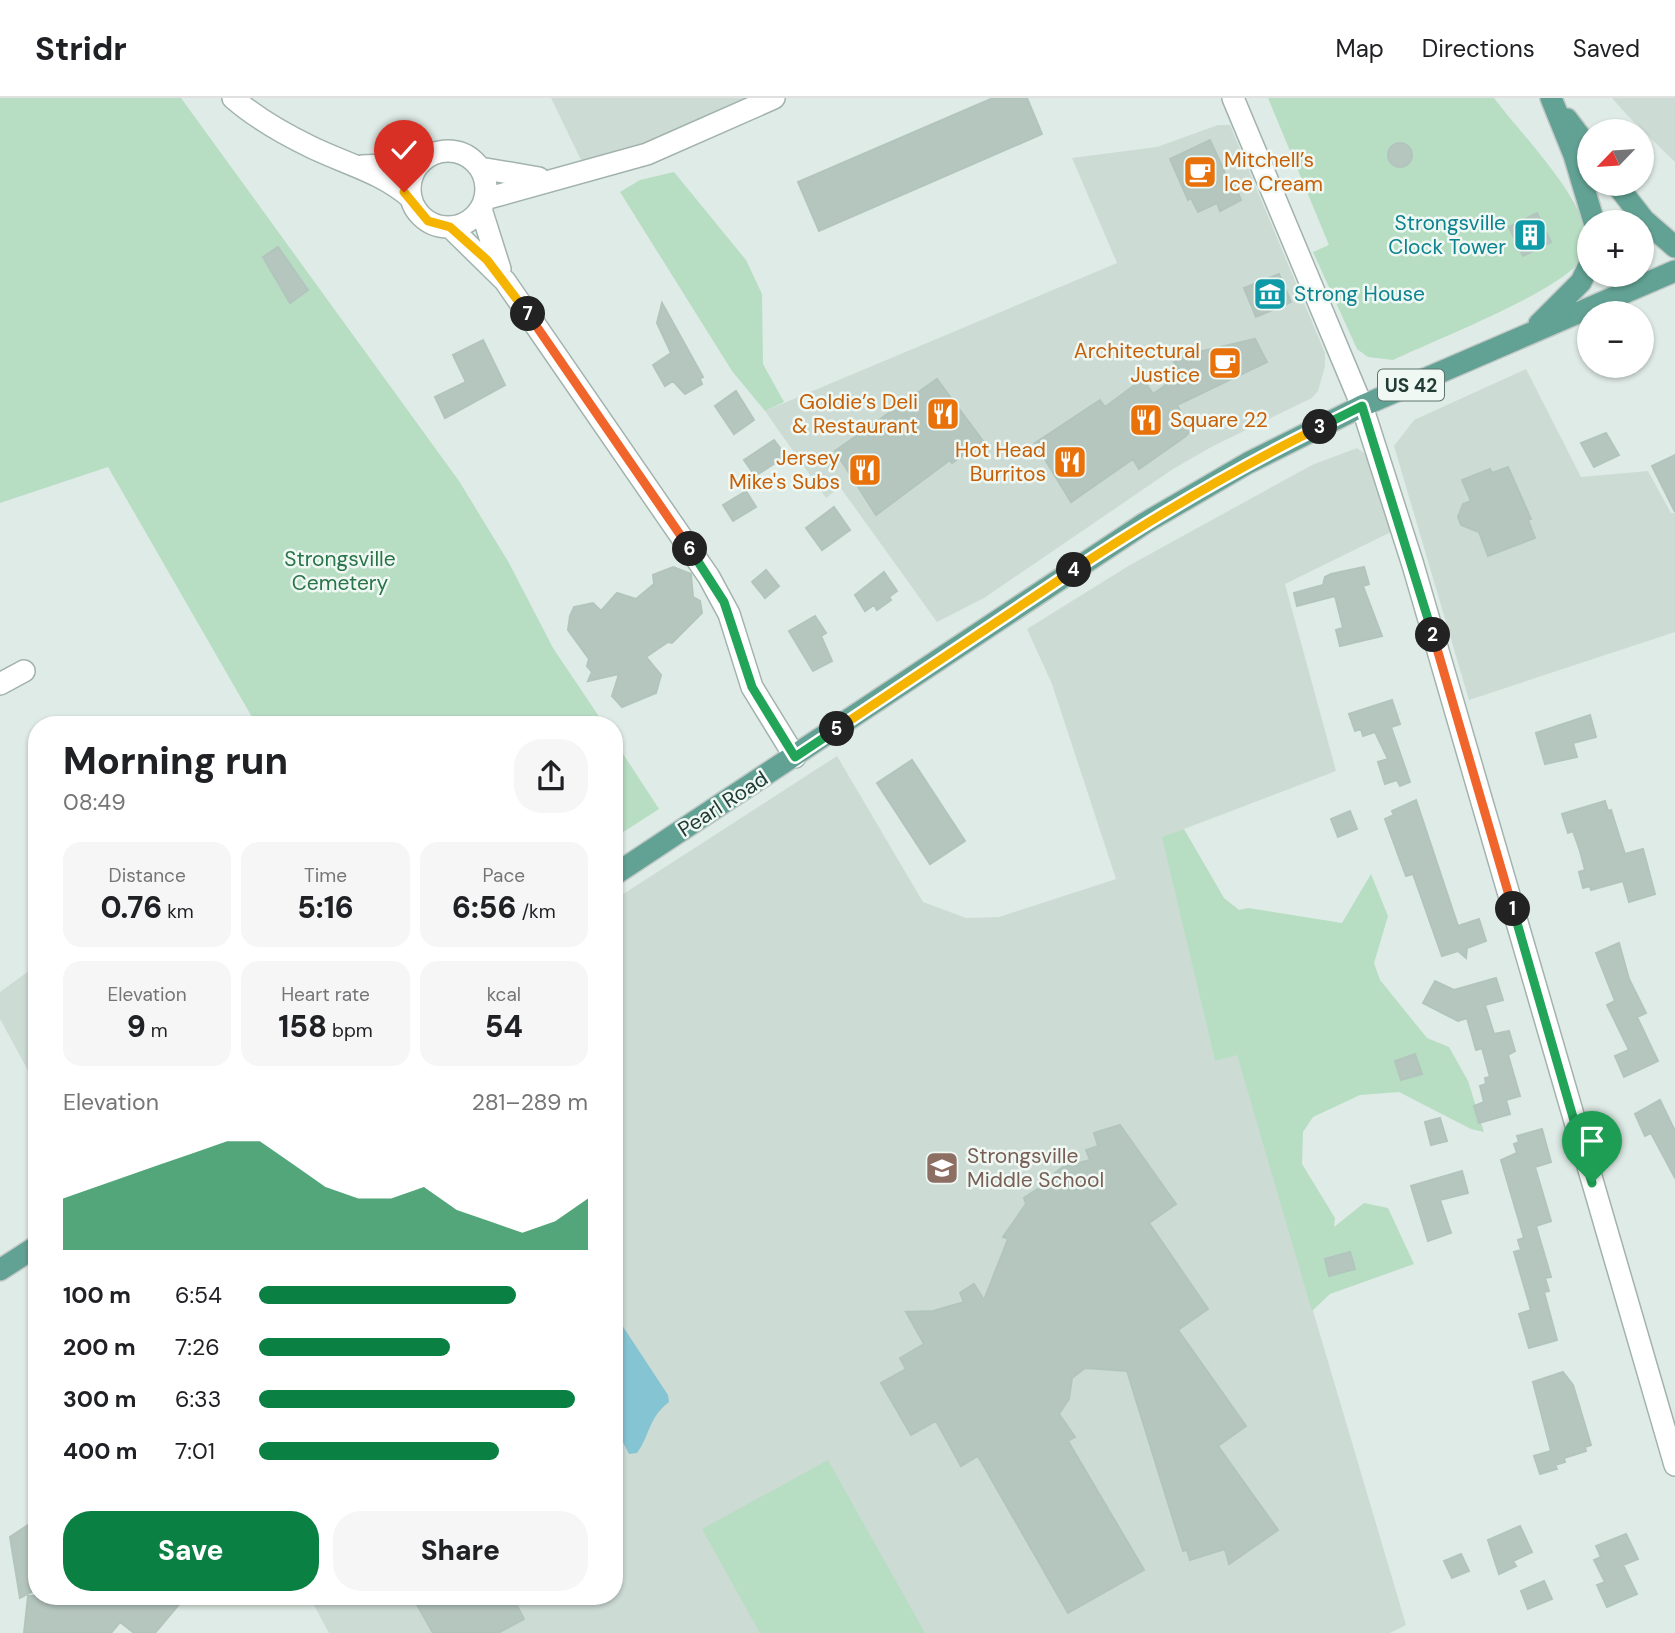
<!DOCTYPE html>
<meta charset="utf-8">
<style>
body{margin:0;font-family:"DM Sans",sans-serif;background:#f6f6f6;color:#202124;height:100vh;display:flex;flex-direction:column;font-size:26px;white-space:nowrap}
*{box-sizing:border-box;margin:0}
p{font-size:23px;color:#757577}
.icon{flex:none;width:38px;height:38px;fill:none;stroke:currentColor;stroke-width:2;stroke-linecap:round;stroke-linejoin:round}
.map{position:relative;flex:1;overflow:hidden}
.drawer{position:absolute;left:28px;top:618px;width:595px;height:889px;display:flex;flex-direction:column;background:#fff;border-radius:28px;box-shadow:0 2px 5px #0004}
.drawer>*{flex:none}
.needle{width:46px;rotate:245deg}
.fabs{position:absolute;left:1577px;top:21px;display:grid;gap:14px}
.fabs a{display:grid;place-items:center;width:77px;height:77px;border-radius:50%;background:#fff;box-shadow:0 2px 5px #0004;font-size:35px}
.pin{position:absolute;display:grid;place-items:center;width:60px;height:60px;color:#fff;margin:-72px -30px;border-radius:50% 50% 50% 0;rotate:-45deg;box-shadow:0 0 7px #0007}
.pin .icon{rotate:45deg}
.km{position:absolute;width:35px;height:35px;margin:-18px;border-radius:50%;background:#222;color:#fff;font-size:19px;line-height:35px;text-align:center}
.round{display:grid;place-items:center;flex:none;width:74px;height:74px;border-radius:28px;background:#f6f6f6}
.headline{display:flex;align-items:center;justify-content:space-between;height:119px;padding:0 35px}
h1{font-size:38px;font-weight:800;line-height:52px}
.figures{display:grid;grid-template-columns:repeat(3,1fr);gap:10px;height:119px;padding:7px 35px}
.figures div{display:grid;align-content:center;border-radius:18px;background:#f6f6f6;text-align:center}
.figures b{font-size:30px;font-weight:800}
.figures small{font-size:19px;font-weight:400}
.figures p{font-size:19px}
.chart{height:196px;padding:14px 35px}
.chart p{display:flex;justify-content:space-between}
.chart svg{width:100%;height:126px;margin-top:7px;fill:#0b8043;opacity:.7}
.primary-button{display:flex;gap:14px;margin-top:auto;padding:14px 35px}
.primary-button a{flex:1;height:80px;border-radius:28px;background:#0b8043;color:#fff;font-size:28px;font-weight:800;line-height:80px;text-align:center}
.primary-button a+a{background:#f6f6f6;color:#202124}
ul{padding:0 35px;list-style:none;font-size:23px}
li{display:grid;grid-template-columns:112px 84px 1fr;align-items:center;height:52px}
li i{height:18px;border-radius:9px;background:#0b8043}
header{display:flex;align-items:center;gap:42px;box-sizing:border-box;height:98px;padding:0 35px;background:#fff;border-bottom:2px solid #e0e0e0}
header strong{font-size:33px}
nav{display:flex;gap:38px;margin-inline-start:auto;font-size:24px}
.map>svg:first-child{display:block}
.built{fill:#cddbd5}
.green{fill:#b7ddc3}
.water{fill:#85c4d3}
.building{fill:#b5c6bf;stroke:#b2c5bd;stroke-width:2}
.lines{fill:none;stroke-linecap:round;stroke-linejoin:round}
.minor-casing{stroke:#a2b3ad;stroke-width:24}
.tertiary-casing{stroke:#a2b3ad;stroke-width:24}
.primary-casing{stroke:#c1c8c6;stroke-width:24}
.minor{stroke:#fff;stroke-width:21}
.tertiary{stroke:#fff;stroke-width:21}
.primary{stroke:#62a294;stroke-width:21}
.split-1-casing{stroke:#fff;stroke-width:14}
.split-2-casing{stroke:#fff;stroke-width:14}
.split-3-casing{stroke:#fff;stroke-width:14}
.split-4-casing{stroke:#fff;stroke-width:14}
.split-5-casing{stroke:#fff;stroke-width:14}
.split-6-casing{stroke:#fff;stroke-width:14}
.split-7-casing{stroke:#fff;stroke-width:14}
.split-8-casing{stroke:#fff;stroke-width:14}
.split-1{stroke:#22a559;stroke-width:9}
.split-2{stroke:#f0652b;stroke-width:9}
.split-3{stroke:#22a559;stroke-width:9}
.split-4{stroke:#f5b400;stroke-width:9}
.split-5{stroke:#f5b400;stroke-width:9}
.split-6{stroke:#22a559;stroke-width:9}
.split-7{stroke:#f0652b;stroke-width:9}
.split-8{stroke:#f5b400;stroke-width:9}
.labels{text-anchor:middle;stroke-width:5;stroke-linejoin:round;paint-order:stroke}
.shield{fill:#f0f8f4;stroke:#5e746e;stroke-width:2}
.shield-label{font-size:19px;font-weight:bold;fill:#203c35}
.food-label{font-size:21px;fill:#c56008;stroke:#f0f8f4;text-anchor:end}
.culture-label{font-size:21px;fill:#0d838f;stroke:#f0f8f4;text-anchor:end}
.park-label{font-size:21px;fill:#297448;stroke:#f0f8f4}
.street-label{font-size:21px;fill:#203c35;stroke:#f0f8f4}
.education-label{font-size:21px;fill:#785e54;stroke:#f0f8f4;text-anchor:start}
</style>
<header>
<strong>Stridr</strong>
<nav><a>Map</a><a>Directions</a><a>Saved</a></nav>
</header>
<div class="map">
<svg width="1675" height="1535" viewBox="0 0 1675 1535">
<rect width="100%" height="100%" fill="#dfebe6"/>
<path class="built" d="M 551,0 L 750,0 L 635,50 L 581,62 Z
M 1612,0 L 1675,0 L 1675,64 L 1627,17 Z
M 1218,27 L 1230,27 L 1325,255 L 1325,268 L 1318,293 L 1312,300 L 1213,348 L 1173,371 L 984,500 L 937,524 L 840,389 L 826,400 L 765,313 L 1117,165 L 1072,60 L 1157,49 Z
M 1526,271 L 1581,379 L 1648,373 L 1671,415 L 1675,415 L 1675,534 L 1469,602 L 1394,348 L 1414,322 Z
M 1357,350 L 1367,357 L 1393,433 L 1285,486 L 1336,673 L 1163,739 L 1215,963 L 1237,956 L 1406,1527 L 1390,1535 L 329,1535 L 309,1498 L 614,1498 L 614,802 L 837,658 L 923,804 L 966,820 L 999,819 L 1116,781 L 1052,586 L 1027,531 L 1130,467 L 1312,367 Z
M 37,867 L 37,989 L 0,921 L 0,894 Z"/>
<path class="green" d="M 0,0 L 181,0 L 459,383 L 509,465 L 553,550 L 604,626 L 256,626 L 108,369 L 0,405 Z
M 1268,0 L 1494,0 C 1521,36 1579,94 1587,137 C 1589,146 1587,154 1581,162 C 1557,195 1435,242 1393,262 L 1368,259 L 1357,251 L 1313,154 L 1329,147 Z
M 674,74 L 746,162 L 762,196 L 763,266 L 784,304 L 765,313 L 732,273 L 620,94 L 640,82 Z
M 614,642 L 659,711 L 614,740 Z
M 1184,731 L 1224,800 L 1239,812 L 1248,810 L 1342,825 L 1371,776 L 1388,818 L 1374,865 L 1380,882 L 1427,940 L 1449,949 L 1468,983 L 1484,1034 L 1471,1031 L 1399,994 L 1360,997 L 1313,1019 L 1303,1034 L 1302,1066 L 1335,1120 L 1334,1129 L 1364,1105 L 1388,1110 L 1414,1166 L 1330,1196 L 1312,1213 L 1237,957 L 1215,963 L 1162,739 Z
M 828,1362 L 925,1535 L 760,1535 L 702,1431 Z"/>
<path class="water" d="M 614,1215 L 668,1297 L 669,1304 C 648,1320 650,1338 637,1355 L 629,1356 L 614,1327 Z"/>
<path class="building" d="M 993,0 L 1027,0 L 1042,36 L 819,133 L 798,84 Z
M 1210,42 L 1231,88 L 1234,86 L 1241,102 L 1220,113 L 1217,105 L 1198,114 L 1191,100 L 1188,102 L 1170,61 Z
M1388 57a12 12 0 1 1 24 0a12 12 0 1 1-24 0Z
M 1537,115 L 1551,144 L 1523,158 L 1509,129 Z
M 278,149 L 308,192 L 290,205 L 263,159 Z
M 1279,176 L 1291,204 L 1256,219 L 1244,190 Z
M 662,205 L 703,279 L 700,281 L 702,286 L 685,296 L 673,283 L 665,288 L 653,267 L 671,255 L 657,225 Z
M 1255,241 L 1267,264 L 1177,307 L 1191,332 L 1186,338 L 1139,371 L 1133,361 L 1071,404 L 1035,345 L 1100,302 L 1105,309 L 1143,281 L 1153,296 L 1181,276 L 1174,264 L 1194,255 Z
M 483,242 L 505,287 L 445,320 L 435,299 L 466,284 L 453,257 Z
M 937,281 L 983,343 L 952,365 L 950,362 L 876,417 L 835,353 Z
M 736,293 L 754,322 L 734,336 L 715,308 Z
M 1606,335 L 1619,357 L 1594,369 L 1581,345 Z
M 774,342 L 786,358 L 755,378 L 744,362 Z
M 1675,357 L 1675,414 L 1652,368 Z
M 1508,369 L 1531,421 L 1528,422 L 1535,440 L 1488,458 L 1479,434 L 1461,427 L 1458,419 L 1463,406 L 1471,403 L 1462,382 L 1490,371 L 1492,375 Z
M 746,393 L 756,409 L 733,423 L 723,407 Z
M 834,409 L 850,432 L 822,452 L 806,430 Z
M 673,469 L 691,476 L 693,499 L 700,503 L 702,515 L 672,545 L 668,544 L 646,559 L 661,577 L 656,595 L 622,609 L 612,598 L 619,576 L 588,583 L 592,574 L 587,568 L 589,561 L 568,532 L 570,518 L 574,509 L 593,505 L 601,513 L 617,495 L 636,501 L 654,486 L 653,477 Z
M 1364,469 L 1369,486 L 1363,488 L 1382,538 L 1340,548 L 1336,532 L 1343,530 L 1335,498 L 1297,508 L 1294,495 L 1323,487 L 1325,479 L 1331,476 Z
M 766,472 L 779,488 L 765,500 L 752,484 Z
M 884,474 L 897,493 L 889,499 L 891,502 L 877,512 L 874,507 L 865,513 L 855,497 Z
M 815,518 L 826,535 L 821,538 L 832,563 L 813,573 L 789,533 Z
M 1392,602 L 1400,626 L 1391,629 L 1410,684 L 1400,688 L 1397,682 L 1385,686 L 1378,664 L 1388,661 L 1375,634 L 1363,638 L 1361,631 L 1355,633 L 1349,616 Z
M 1590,617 L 1596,639 L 1573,645 L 1577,659 L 1545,666 L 1536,635 Z
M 912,662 L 965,743 L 930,766 L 877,685 Z
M 1416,702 L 1458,828 L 1479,821 L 1486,843 L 1467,850 L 1466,860 L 1458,853 L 1442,858 L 1413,776 L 1406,778 L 1385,721 L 1394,717 L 1392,713 Z
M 1605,703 L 1608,713 L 1611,712 L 1625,756 L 1643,751 L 1655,796 L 1629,804 L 1623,783 L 1591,792 L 1590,788 L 1583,790 L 1579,774 L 1585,772 L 1580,753 L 1573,733 L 1568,735 L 1562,716 Z
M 1350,713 L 1357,731 L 1338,739 L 1331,721 Z
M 1619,845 L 1629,881 L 1646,915 L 1637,919 L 1658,963 L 1624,979 L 1615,958 L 1629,952 L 1607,907 L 1615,903 L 1596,855 Z
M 1496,880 L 1503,902 L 1485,907 L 1494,936 L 1509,933 L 1515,953 L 1508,957 L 1520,998 L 1506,1002 L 1510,1016 L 1479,1025 L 1474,1008 L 1484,1004 L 1480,988 L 1486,986 L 1485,980 L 1490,979 L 1482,950 L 1476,952 L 1467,920 L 1458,923 L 1423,905 L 1435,883 L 1454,892 Z
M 1415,956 L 1422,976 L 1401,982 L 1395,963 Z
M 1660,1002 L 1675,1033 L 1675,1080 L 1651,1035 L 1645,1038 L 1635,1016 Z
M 1440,1020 L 1447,1043 L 1431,1047 L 1425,1024 Z
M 1120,1027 L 1176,1106 L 1149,1125 L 1208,1211 L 1178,1232 L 1246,1328 L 1218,1348 L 1278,1432 L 1229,1466 L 1225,1451 L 1190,1462 L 1187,1452 L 1183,1453 L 1127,1273 L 1085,1270 L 1072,1280 L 1069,1301 L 1059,1316 L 1075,1339 L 1068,1343 L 1144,1472 L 1068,1515 L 978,1358 L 961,1368 L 936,1323 L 911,1337 L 881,1285 L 906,1271 L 900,1260 L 924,1246 L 906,1214 L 933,1213 L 964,1204 L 960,1195 L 974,1186 L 984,1202 L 1008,1141 L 1003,1139 L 1026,1106 L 1024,1100 L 1056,1079 L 1055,1075 L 1063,1069 L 1090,1062 L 1086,1052 L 1098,1048 L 1094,1035 Z
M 1542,1031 L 1551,1064 L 1535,1069 L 1551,1123 L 1536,1128 L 1551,1179 L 1545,1180 L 1549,1193 L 1544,1194 L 1557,1242 L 1529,1250 L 1519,1216 L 1531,1212 L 1514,1154 L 1521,1152 L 1518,1142 L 1524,1140 L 1501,1062 L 1517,1055 L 1514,1046 L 1519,1044 L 1517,1038 Z
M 1462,1073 L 1468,1095 L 1440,1102 L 1451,1135 L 1428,1143 L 1411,1088 Z
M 1350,1154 L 1355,1171 L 1329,1178 L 1325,1161 Z
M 1563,1274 L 1573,1287 L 1591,1347 L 1585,1349 L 1586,1353 L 1564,1360 L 1565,1364 L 1555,1367 L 1557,1371 L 1540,1376 L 1534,1358 L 1551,1353 L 1533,1284 Z
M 37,1421 L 37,1491 L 20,1500 L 10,1439 Z
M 1520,1428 L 1532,1454 L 1513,1463 L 1516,1468 L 1499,1476 L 1488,1442 Z
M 1626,1436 L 1638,1461 L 1623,1467 L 1637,1496 L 1607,1509 L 1597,1487 L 1605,1484 L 1594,1462 L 1601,1459 L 1596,1448 Z
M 1461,1456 L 1469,1473 L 1452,1480 L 1444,1463 Z
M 1544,1483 L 1552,1501 L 1528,1511 L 1521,1493 Z
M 28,1498 L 186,1498 L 155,1535 L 134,1535 L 120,1524 L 111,1535 L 24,1535 Z
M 412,1498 L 512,1498 L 524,1521 L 498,1535 L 433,1535 Z"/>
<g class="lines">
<defs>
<path id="minor" d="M 233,0 C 256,20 284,36 311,49 C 346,66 381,74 411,100
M 1233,0 L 1362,308
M410 91a38 38 0 1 1 76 0a38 38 0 1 1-76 0Z
M 362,68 L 386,67 L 425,59
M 480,70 L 539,80
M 485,101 L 647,56 L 774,0
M 481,111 L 500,171
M 450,129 L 505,183 L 709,479 L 729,516 L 752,589 L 795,659
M 0,586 L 24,573"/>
<path id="tertiary" d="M 1362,308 L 1413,467 L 1675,1367"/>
<path id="primary" d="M 1551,0 L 1574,57 L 1594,124
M 1567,21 L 1589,50
M 1616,86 L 1644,122 L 1675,149
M 1539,226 L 1581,184 L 1589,167
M 614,777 L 1145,425 L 1248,365 L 1362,308 L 1675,173
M 0,1172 L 37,1148"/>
</defs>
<use href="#minor" class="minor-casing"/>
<use href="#tertiary" class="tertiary-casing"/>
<use href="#primary" class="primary-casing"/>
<use href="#minor" class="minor"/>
<use href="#tertiary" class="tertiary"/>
<use href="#primary" class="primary"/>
</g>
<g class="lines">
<defs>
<path id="split-1" d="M 1513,811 L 1592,1085"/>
<path id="split-2" d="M 1433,537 L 1513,811"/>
<path id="split-3" d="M 1320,329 L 1362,308 L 1433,537"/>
<path id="split-4" d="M 1074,472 C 1154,419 1235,371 1320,329"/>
<path id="split-5" d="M 837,631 L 1074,472"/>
<path id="split-6" d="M 690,451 L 724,504 L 752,589 L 795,659 L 837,631"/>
<path id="split-7" d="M 528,216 L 690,451"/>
<path id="split-8" d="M 404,94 L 428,123 L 450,129 L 487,162 L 528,216"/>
</defs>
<use href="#split-1" class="split-1-casing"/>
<use href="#split-2" class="split-2-casing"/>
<use href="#split-3" class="split-3-casing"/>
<use href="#split-4" class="split-4-casing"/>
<use href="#split-5" class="split-5-casing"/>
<use href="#split-6" class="split-6-casing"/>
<use href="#split-7" class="split-7-casing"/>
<use href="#split-8" class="split-8-casing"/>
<use href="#split-1" class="split-1"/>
<use href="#split-2" class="split-2"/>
<use href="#split-3" class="split-3"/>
<use href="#split-4" class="split-4"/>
<use href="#split-5" class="split-5"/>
<use href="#split-6" class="split-6"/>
<use href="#split-7" class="split-7"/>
<use href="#split-8" class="split-8"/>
</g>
<defs>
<symbol id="cafe-square" viewBox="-11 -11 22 22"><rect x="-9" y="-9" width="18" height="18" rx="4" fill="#e8710a" stroke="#f0f8f4"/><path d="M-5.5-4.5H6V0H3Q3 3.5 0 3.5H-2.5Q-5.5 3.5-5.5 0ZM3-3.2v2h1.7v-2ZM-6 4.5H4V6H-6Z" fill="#fff"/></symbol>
<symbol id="building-square" viewBox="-11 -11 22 22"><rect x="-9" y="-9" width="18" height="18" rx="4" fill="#0f9aa8" stroke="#f0f8f4"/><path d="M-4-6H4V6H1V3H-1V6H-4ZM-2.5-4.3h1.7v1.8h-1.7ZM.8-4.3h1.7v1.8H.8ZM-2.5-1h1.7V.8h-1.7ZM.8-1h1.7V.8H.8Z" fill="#fff"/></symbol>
<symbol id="museum-square" viewBox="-11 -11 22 22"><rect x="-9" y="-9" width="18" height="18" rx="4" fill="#0f9aa8" stroke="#f0f8f4"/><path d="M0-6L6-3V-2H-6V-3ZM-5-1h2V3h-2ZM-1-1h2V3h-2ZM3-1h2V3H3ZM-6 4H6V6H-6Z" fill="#fff"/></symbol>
<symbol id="restaurant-square" viewBox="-11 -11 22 22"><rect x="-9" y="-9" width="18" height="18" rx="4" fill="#e8710a" stroke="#f0f8f4"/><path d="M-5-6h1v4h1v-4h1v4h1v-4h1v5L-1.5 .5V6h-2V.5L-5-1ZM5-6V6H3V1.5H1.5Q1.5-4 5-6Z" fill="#fff"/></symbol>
<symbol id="school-square" viewBox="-11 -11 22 22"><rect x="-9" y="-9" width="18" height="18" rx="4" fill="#8d6e63" stroke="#f0f8f4"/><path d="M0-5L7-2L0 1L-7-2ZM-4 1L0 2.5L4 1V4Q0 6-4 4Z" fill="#fff"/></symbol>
</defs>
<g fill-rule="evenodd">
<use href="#cafe-square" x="1181" y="55" width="38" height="38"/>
<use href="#building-square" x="1511" y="118" width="38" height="38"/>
<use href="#museum-square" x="1251" y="177" width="38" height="38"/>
<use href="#cafe-square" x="1206" y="246" width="38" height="38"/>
<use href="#restaurant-square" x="924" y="297" width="38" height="38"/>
<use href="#restaurant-square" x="1127" y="303" width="38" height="38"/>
<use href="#restaurant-square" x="1051" y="345" width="38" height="38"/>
<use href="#restaurant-square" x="846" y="353" width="38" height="38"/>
<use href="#school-square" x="923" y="1051" width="38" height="38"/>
</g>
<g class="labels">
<rect class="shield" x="1378" y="271.5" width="66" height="31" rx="5"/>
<g class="shield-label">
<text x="1411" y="294">US 42</text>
</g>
<g class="food-label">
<text x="1224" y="69" text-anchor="start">Mitchell’s<tspan x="1224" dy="24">Ice Cream</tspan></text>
<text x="1200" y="260">Architectural<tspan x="1200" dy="24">Justice</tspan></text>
<text x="918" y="311">Goldie’s Deli<tspan x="918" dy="24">&amp; Restaurant</tspan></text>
<text x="1170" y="329" text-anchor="start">Square 22</text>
<text x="1046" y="359">Hot Head<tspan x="1046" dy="24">Burritos</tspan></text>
<text x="840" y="367">Jersey<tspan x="840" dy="24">Mike's Subs</tspan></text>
</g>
<g class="culture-label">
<text x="1506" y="132">Strongsville<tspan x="1506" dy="24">Clock Tower</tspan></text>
<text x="1294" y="203" text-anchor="start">Strong House</text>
</g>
<g class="park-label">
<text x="340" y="468">Strongsville<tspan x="340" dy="24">Cemetery</tspan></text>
</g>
<g class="street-label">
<text transform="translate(723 706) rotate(-33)" y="7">Pearl Road</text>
</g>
<g class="education-label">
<text x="967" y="1065">Strongsville<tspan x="967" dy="24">Middle School</tspan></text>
</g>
</g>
</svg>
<div class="fabs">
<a><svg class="needle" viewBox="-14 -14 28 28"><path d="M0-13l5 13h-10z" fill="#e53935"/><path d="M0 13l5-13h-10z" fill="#757577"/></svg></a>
<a>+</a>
<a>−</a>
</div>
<div class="pin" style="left:1592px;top:1085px;background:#1e9e55"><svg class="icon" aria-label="arrive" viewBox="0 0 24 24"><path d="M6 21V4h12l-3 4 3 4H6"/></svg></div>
<div class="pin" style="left:404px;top:94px;background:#d93025"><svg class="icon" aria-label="check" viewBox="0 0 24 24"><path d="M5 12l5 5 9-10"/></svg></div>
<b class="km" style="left:1513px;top:811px">1</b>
<b class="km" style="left:1433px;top:537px">2</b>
<b class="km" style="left:1320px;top:329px">3</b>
<b class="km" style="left:1074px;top:472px">4</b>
<b class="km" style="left:837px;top:631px">5</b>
<b class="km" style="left:690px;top:451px">6</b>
<b class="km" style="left:528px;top:216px">7</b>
<section class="drawer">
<div class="headline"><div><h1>Morning run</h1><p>08:49</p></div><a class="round"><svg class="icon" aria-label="share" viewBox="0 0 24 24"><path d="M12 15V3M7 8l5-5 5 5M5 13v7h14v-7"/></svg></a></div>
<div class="figures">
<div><p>Distance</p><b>0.76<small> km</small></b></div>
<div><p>Time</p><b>5:16</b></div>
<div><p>Pace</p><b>6:56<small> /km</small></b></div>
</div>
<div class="figures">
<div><p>Elevation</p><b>9<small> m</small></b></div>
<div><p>Heart rate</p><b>158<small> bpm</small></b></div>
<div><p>kcal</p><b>54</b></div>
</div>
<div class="chart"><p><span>Elevation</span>281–289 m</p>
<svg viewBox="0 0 160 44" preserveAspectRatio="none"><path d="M0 44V26L10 22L20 18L30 14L40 10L50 6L60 6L70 14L80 22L90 26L100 26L110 22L120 30L130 34L140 38L150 34L160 26V44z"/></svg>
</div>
<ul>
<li><b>100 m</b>6:54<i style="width:78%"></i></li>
<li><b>200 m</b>7:26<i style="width:58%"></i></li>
<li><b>300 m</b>6:33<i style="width:96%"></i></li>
<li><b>400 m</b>7:01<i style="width:73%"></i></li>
</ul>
<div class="primary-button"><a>Save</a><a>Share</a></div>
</section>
</div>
